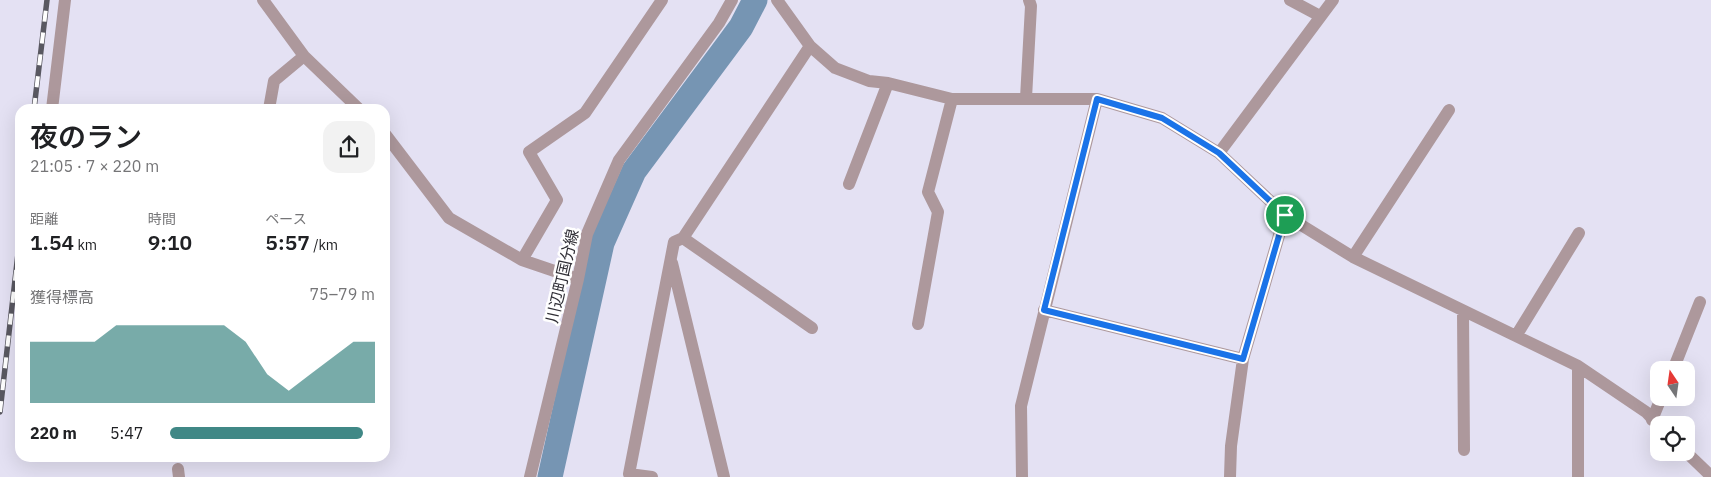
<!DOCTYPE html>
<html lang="ja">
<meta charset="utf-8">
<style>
body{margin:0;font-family:"IBM Plex Sans","Noto Sans JP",sans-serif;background:#f2f2f2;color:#202124;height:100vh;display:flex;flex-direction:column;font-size:19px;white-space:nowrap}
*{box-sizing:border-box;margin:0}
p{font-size:16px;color:#757577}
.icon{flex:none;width:28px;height:28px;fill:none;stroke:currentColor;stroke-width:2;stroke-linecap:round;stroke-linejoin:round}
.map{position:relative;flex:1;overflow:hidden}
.drawer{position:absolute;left:15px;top:104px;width:375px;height:358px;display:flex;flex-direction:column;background:#fff;border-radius:15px;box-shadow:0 5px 20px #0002}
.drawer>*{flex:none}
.needle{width:32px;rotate:347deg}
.buttons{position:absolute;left:1650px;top:361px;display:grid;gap:10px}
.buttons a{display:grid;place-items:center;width:45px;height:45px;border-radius:10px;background:#fff;box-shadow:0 5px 20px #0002;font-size:25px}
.pin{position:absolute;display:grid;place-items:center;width:42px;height:42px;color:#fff;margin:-21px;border:2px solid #fff;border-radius:50%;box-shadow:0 1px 5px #0007}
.round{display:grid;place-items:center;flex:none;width:52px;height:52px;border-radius:15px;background:#f2f2f2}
.summary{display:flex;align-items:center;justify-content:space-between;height:85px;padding:0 15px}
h1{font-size:28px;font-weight:600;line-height:38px}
.figures{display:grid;grid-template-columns:repeat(3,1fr);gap:8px;height:85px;padding:5px 15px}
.figures div{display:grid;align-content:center}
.figures b{font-size:21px;font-weight:600}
.figures small{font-size:14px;font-weight:400}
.figures p{font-size:14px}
.chart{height:140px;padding:10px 15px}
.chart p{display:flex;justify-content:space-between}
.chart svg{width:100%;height:90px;margin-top:5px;fill:#408886;opacity:.7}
ul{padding:0 15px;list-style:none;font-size:16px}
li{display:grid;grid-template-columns:80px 60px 1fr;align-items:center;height:38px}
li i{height:12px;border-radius:6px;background:#408886}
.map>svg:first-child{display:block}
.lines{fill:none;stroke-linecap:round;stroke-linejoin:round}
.canal{stroke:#7695b3;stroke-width:25}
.minor{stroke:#ad989c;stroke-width:12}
.rail-casing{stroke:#595861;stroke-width:5.5}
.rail{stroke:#fff;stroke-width:4;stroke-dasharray:11;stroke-linecap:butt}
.route-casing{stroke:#fff;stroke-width:10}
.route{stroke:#1a73e8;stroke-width:6}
.labels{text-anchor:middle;stroke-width:5;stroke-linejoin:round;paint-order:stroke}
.street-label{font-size:16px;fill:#302f36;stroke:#fff}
</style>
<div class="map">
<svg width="1711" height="477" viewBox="0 0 1711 477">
<rect width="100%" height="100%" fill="#e4e1f3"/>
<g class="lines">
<path class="canal" d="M 550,477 L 602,243 L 634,171 L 727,46 L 741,27 L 755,0"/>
<path class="minor" d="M 263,0 L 304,56 L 274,81 L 269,109
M 777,0 L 810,46 L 835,68 L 869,81 L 888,83 L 952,99 L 1097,99 L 1162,118 L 1219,153 L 1285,215 L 1353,257 L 1578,366 L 1646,412 L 1659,426
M 1290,0 L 1320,16
M 304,56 L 359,109
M 1026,98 L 1031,6 L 1029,0
M 52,109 L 65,0
M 385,134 L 449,218 L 522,260 L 578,279
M 1219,153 L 1333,0
M 849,184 L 888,83
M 683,238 L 812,328
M 1353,257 L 1449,110
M 522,260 L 557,200 L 529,152 L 585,113 L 662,0
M 672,263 L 724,477
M 1044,310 L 1243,359
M 1463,312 L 1464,450
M 918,324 L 938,212 L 928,192 L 952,99
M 1516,336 L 1579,233
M 1578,366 L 1578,477
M 1673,370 L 1700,302
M 1652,420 L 1661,398
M 1686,452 L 1711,476
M 178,469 L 179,477
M 530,477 L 578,279 L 587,234 L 619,160 L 719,23 L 732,0
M 652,477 L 629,474 L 674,242 L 683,238 L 810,46
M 1022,477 L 1021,406 L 1097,99
M 1230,477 L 1231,446 L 1243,359 L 1285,215"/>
<defs>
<path id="rail" d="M 34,109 L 47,0
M 0,412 L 20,236"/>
</defs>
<use href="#rail" class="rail-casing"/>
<use href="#rail" class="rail"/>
</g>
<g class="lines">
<defs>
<path id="route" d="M 1097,99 L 1162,118 L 1219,153 L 1285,215 L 1243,359 L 1044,310 Z"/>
</defs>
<use href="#route" class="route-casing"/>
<use href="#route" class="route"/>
</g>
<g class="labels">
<g class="street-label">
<text transform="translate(562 276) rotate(-77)" y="6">川辺町国分線</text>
</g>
</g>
</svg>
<div class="buttons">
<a><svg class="needle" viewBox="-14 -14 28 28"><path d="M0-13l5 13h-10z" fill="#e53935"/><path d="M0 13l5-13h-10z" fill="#757577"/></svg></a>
<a><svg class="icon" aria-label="locate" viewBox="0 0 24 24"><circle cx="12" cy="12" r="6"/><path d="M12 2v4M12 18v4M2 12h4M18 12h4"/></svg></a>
</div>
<div class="pin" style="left:1285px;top:215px;background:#1e9e55"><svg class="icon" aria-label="arrive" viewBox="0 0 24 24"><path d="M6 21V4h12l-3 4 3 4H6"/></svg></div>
<section class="drawer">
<div class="summary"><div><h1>夜のラン</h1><p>21:05 · 7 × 220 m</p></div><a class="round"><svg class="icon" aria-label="share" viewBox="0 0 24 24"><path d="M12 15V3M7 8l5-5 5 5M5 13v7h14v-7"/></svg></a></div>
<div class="figures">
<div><p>距離</p><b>1.54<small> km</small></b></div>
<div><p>時間</p><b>9:10</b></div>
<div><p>ペース</p><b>5:57<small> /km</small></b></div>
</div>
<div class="chart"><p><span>獲得標高</span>75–79 m</p>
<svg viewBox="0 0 160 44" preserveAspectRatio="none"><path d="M0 44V14L10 14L20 14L30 14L40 6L50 6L60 6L70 6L80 6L90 6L100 14L110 30L120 38L130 30L140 22L150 14L160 14V44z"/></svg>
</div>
<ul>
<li><b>220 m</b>5:47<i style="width:94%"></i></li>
</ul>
</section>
</div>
